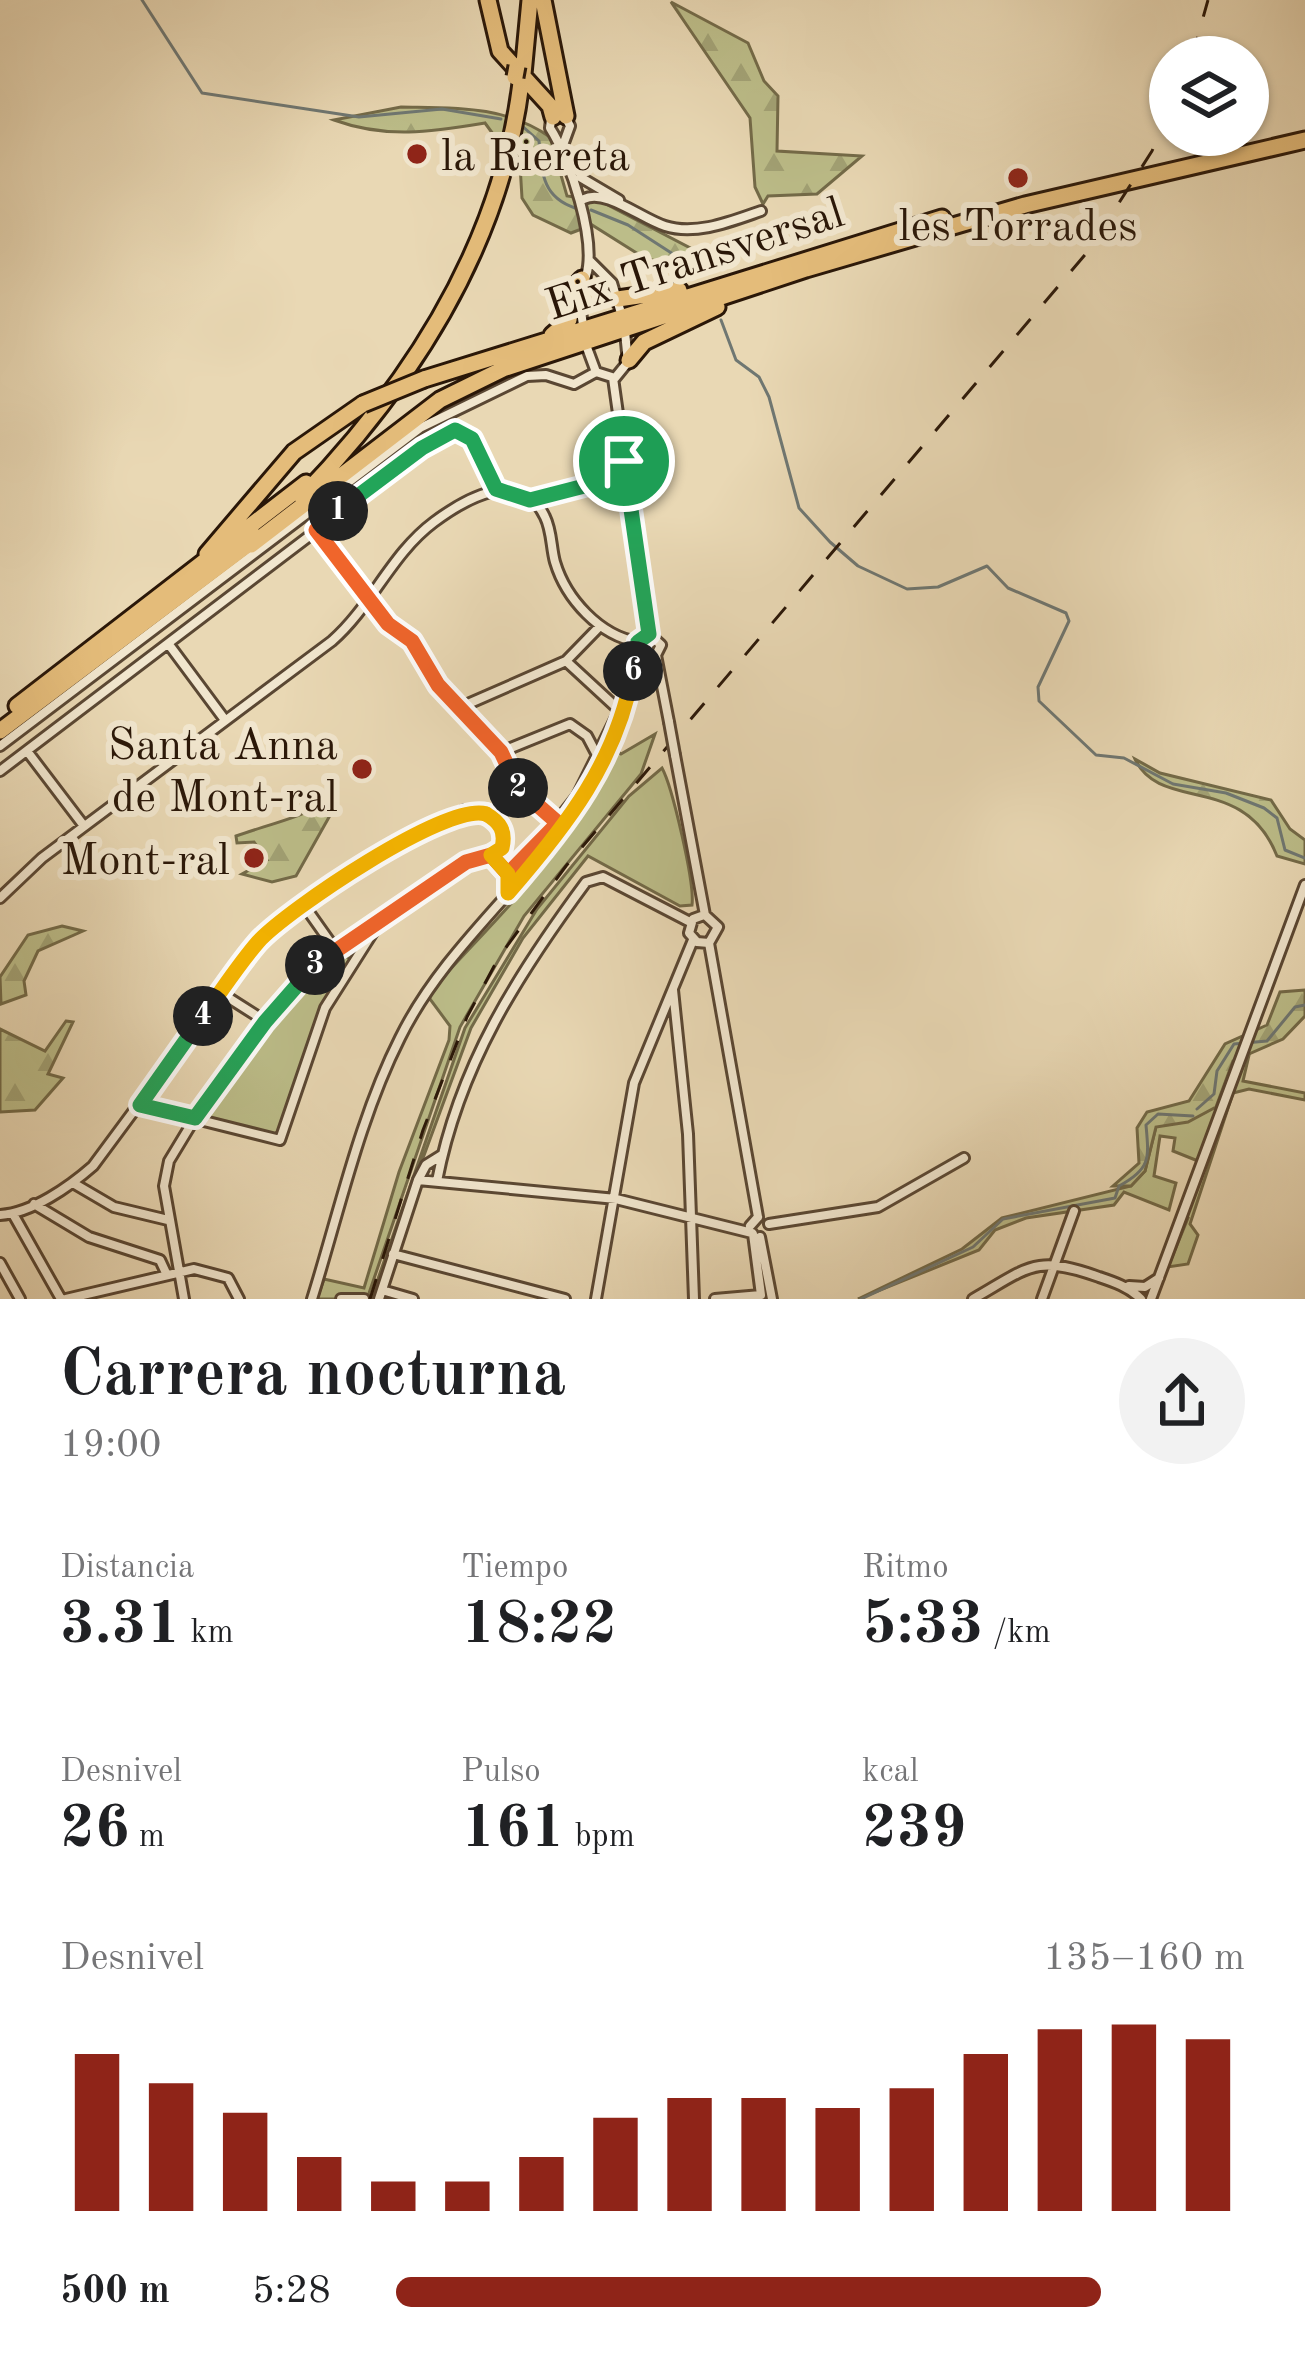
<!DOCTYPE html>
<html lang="es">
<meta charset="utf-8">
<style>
body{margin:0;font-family:"Old Standard TT",serif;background:#f2f2f2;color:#202124;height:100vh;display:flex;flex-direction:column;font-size:45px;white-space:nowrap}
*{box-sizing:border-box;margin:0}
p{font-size:39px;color:#757577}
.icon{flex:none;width:66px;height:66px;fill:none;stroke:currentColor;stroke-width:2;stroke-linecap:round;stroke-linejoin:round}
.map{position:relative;height:1299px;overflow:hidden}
.side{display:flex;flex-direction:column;background:#fff;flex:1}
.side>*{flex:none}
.fabs{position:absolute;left:1149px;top:36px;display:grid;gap:24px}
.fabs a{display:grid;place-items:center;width:120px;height:120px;border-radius:50%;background:#fff;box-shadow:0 3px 9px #0004;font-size:60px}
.pin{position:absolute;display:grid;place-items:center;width:102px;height:102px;color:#fff;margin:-51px;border:6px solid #fff;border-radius:50%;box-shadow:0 3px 12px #0007}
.km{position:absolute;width:60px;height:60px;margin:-30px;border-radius:50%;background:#222;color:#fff;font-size:33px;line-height:60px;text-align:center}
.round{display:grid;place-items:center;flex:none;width:126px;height:126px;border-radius:63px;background:#f2f2f2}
.overview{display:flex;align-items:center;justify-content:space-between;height:204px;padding:0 60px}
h1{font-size:66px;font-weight:700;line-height:90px}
.figures{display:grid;grid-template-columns:repeat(3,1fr);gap:18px;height:204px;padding:12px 60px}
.figures div{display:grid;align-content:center}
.figures b{font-size:60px;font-weight:700}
.figures small{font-size:33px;font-weight:400}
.figures p{font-size:33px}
.chart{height:336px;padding:24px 60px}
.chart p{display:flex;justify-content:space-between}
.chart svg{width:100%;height:216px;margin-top:12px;stroke:#8f2418;stroke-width:6}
ul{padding:0 60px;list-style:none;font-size:39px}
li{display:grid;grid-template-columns:192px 144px 1fr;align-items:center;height:90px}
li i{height:30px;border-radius:15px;background:#8f2418}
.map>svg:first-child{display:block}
.green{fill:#bcbd89;stroke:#736a48;stroke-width:3}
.forest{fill:url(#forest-firs);stroke:#736a48;stroke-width:3}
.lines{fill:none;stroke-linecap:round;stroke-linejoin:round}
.stream{stroke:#6f7772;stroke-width:3}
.minor-casing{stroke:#5a4733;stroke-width:14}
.highway-casing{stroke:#2a1708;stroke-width:21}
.minor{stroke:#f1e6ce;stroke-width:8}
.highway{stroke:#e4bc7a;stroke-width:15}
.rail{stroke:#2a1708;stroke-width:3;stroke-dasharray:21 21;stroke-linecap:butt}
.minor-bridge-casing{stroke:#5a4733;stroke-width:14;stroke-linecap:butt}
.highway-bridge-casing{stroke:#2a1708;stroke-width:21;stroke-linecap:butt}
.minor-bridge{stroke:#f1e6ce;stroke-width:8}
.highway-bridge{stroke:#e4bc7a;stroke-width:15}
.split-1-casing{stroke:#fff;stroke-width:24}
.split-2-casing{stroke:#fff;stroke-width:24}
.split-3-casing{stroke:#fff;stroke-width:24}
.split-4-casing{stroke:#fff;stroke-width:24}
.split-5-casing{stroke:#fff;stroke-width:24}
.split-6-casing{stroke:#fff;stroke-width:24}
.split-7-casing{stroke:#fff;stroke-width:24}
.split-1{stroke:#22a559;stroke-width:15}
.split-2{stroke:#f0652b;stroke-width:15}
.split-3{stroke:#f0652b;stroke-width:15}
.split-4{stroke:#22a559;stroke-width:15}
.split-5{stroke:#f5b400;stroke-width:15}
.split-6{stroke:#f5b400;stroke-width:15}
.split-7{stroke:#22a559;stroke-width:15}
.poi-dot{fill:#8f2418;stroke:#f1e6ce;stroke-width:4.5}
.labels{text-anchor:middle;stroke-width:12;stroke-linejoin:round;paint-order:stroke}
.poi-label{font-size:45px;fill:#2a1708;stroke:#f1e6ce;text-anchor:end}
.street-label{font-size:45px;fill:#2a1708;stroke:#f1e6ce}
</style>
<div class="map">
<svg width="1305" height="1299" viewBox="0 0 1305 1299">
<defs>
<pattern id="forest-firs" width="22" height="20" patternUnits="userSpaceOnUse" patternTransform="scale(3)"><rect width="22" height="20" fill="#bcbd89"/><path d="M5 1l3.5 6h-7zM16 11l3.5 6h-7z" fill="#a2a275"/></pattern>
</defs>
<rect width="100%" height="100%" fill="#e9d8b4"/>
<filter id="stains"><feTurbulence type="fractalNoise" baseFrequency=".00167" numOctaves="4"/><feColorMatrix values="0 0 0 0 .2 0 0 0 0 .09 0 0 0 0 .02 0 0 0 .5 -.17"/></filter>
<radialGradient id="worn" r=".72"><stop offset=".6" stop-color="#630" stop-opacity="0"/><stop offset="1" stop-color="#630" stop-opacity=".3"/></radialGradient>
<path class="green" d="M 655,734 L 641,774 L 524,916 L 460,1027 L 367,1299 L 317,1299 L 324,1279 L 364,1288 L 399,1172 L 449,1040 L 450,1026 L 427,995 C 492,921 577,846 617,751 L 621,754 Z
M 662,768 C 672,786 695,883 692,905 L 680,906 L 588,856 L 523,938 L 471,1028 L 371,1299 L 465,1028 L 537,909 L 629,796 Z
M 335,949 L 353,961 L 325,1008 L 280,1140 L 195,1119 L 303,975 Z
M 1250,1051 L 1243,1081 L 1305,1093 L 1305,1100 L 1249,1089 L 1233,1093 L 1190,1224 L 1198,1235 L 1188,1264 L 1168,1267 L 1188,1218 L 1181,1215 L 1198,1161 L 1173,1151 L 1175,1138 L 1160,1136 L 1154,1176 L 1176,1183 L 1169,1210 L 1124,1192 L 1114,1205 L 1026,1218 L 995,1230 L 979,1250 L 858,1299 L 962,1249 L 1002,1218 L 1131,1186 L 1145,1171 L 1156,1127 C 1175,1118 1194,1121 1212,1108 C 1231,1094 1222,1061 1250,1051 Z"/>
<path class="forest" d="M 671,2 L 748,43 L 764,81 L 778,96 L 777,151 L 862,156 L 817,194 L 768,196 L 763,204 L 755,187 L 750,118 Z
M 401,107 C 455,108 504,105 550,137 L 567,196 L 600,201 L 723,265 L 697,275 L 643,257 L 592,225 L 571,233 L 533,215 L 522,198 L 519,148 L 493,134 L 485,123 C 431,132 386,139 334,120 Z
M 1135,759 L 1160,773 L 1271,800 L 1290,829 L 1305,840 L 1305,864 L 1277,856 C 1244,772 1160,813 1135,759 Z
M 327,802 L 333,810 L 296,876 L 272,882 L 242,874 L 267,860 L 254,842 L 237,843 L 236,836 C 264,826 305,816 327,802 Z
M 62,926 L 83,931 L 38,951 L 24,981 L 26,995 L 1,1004 L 0,977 L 28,935 Z
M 1305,990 L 1305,1016 L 1283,1039 L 1233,1061 L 1216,1107 L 1188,1122 L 1156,1127 L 1145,1171 L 1131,1186 L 1113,1186 L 1139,1163 L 1137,1128 L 1147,1112 L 1189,1101 L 1225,1044 L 1267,1025 L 1280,992 Z
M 66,1021 L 73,1022 L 48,1074 L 63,1078 L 35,1110 L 0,1112 L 0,1029 L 45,1051 Z"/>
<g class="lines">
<path class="stream" d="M 142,0 L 202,93 L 359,117 L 442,109 L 501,119
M 521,125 L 539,141 C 542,173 542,197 575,208
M 591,210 L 628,225 L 704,274
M 721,320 L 736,360 L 759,377 L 769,397 L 799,508 L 830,542 L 858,566 L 907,589 L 938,587 L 987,566 L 1008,588 L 1066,613 L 1069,621 L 1038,687 L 1039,701 L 1096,755 L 1124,758 L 1173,784 L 1226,793 L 1264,808 L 1277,818 L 1285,850 L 1305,858
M 1197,1109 L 1214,1094 L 1217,1071 L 1234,1044 L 1267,1041 L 1295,1007 L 1305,1005
M 861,1299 L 973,1247 L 1003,1219 L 1115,1198 L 1119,1186 C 1151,1169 1149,1158 1146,1125 L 1158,1114 L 1193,1116"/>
<defs>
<path id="minor" d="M 551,119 L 550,128 C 570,159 597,240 586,276
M 562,148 L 570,126 L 565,116
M 580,177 L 619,200
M 584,199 C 605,188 642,219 665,226 C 696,236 732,221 761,211
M 590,261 L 612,283 L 621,313
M 578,291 L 583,325
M 586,345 L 596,372 L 615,378 L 628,362 L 625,332
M 613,378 L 649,634 L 638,648 L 645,657 L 656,655
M 530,500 L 600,482 L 623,462
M 316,530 L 387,624 L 412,641 L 438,685 L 501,752 L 522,796 L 558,823
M 649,634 L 661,645 L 656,655 L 669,722
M 170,646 L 225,720
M 566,661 L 618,709
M 461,707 L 566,661 L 600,626
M 0,746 L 420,428 L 527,376 L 546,375 L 574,384 L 596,372
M 27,751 L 84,826
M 501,752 L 570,724 L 587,736 L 597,755
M 675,755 L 705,915
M 0,771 L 441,436 L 455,431 L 470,437 L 496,489
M 491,855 L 508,874
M 508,874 L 531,854 L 577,796 L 624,701
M 0,898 L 42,858 L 332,641 C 372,606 391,554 434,522 C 465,499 521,466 545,517 C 552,531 551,548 555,562 C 566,599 600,636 638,642
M 306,908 L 335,949
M 704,915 L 693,919 L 689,933 L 697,942 L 709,943
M 705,915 L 718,927 L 709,943
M 709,943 L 758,1217
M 673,990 L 688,1134 L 694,1299
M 221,993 L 265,1021
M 140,1105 L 280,1140 L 325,1008 L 375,929
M 418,1180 L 616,1199 L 752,1233
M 437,1181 C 459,1066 518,974 586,882 L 603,877 L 690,922
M 73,1183 L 114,1207 L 168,1220
M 34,1204 L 89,1237 L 160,1260 L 166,1273
M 13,1214 L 61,1299
M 0,1215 C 32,1213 69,1187 93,1166 L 261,939 L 412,833 L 465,810 L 497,820 L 502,847 L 451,871 L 303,975 L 195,1118 L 169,1161 L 164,1186 L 184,1299
M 769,1224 L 878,1207 L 964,1158
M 750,1226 L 758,1217
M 753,1234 L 761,1295
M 760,1237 L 772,1299
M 393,1254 L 565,1299
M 0,1263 L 20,1299
M 1129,1286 L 1145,1287 L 1159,1278
M 382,1290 L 413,1299
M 66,1299 L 194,1269 L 228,1278 L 239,1299
M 312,1299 C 339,1213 359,1119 400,1038 C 446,944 535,878 590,791 C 617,747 620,698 641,654
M 341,1299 L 364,1299
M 379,1299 L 418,1180 L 426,1165 L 442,1155
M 596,1299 L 634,1083 L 693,940
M 715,1299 L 761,1295
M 973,1299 C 1029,1267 1035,1254 1099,1277 C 1114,1282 1129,1287 1141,1299
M 1042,1299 L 1074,1211
M 1151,1299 L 1305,885"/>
<path id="highway" d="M 488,0 L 500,51 L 550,106 L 553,117
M 543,0 L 566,116
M 523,74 L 530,0
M 618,299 L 679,290
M 552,335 L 569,320 L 571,291 L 582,279
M 629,360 L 644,342 L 717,307
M 424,379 L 942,218
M 302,497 C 412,383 501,244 521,83
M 251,545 L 440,400 L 503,369 L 806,269 L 1025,205 L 1305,140
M 207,554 L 294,452 L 363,404
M 17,706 L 306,483
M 0,731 L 258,537"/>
</defs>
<use href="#minor" class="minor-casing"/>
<use href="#highway" class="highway-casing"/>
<use href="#minor" class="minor"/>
<use href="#highway" class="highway"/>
<path class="rail" d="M 1192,57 L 1208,0
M 370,1299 L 423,1130 L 467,1017 L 499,957 L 566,866 L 1089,250 L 1152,151 L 1170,110"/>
<defs>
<path id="minor-bridge" d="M 669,722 L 675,755"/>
<path id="highway-bridge" d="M 515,77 L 517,66
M 363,404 L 424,379"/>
</defs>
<use href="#minor-bridge" class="minor-bridge-casing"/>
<use href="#highway-bridge" class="highway-bridge-casing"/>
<use href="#minor-bridge" class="minor-bridge"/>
<use href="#highway-bridge" class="highway-bridge"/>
</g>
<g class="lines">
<defs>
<path id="split-1" d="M 338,511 L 422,448 L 455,430 L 472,439 L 496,489 L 530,500 L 600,482 L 624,461"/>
<path id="split-2" d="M 338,511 L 316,530 L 388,624 L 412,641 L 438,685 L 501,752 L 518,788"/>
<path id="split-3" d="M 315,965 L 466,862 L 491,855 L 508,874 L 558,823 L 518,788"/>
<path id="split-4" d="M 203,1016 L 140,1105 L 195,1118 L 265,1022 L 315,965"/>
<path id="split-5" d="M 203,1016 C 221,992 238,965 258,942 C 287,910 447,802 486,814"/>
<path id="split-6" d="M 486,814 C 500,822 506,831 502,848 L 491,855 L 508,874 L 508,893 C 567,825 617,761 633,671"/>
<path id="split-7" d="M 624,461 L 649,634 L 638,642 L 641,653 L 633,671"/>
</defs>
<use href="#split-1" class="split-1-casing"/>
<use href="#split-2" class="split-2-casing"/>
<use href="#split-3" class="split-3-casing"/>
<use href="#split-4" class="split-4-casing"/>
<use href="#split-5" class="split-5-casing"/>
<use href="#split-6" class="split-6-casing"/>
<use href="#split-7" class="split-7-casing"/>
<use href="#split-1" class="split-1"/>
<use href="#split-2" class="split-2"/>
<use href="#split-3" class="split-3"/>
<use href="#split-4" class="split-4"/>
<use href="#split-5" class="split-5"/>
<use href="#split-6" class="split-6"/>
<use href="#split-7" class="split-7"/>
</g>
<g class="poi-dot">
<circle cx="417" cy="154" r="12"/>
<circle cx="1018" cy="178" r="12"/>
<circle cx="362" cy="769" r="12"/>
<circle cx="254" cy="858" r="12"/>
</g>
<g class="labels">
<g class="poi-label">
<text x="441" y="170" text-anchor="start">la Riereta</text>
<text x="1018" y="240" text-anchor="middle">les Torrades</text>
<text x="338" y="759">Santa Anna<tspan x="338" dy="52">de Mont-ral</tspan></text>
<text x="230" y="874">Mont-ral</text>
</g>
<g class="street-label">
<text transform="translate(694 257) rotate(-18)" y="16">Eix Transversal</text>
</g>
</g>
<rect width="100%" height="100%" filter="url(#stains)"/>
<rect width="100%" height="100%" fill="url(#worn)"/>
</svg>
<div class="fabs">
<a><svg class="icon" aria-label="layers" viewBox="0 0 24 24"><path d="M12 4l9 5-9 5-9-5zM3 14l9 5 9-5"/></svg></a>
</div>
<div class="pin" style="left:624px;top:461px;background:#1e9e55"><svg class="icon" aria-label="arrive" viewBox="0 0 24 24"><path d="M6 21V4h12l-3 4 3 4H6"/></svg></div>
<b class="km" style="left:338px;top:511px">1</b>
<b class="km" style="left:518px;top:788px">2</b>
<b class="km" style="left:315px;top:965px">3</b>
<b class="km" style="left:203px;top:1016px">4</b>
<b class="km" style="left:633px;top:671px">6</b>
</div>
<section class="side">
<div class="overview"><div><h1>Carrera nocturna</h1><p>19:00</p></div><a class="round"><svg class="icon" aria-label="share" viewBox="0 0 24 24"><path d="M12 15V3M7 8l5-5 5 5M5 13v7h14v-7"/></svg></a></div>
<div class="figures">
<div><p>Distancia</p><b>3.31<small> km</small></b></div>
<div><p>Tiempo</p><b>18:22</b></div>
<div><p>Ritmo</p><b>5:33<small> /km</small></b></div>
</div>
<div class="figures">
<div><p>Desnivel</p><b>26<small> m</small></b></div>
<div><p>Pulso</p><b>161<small> bpm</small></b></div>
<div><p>kcal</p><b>239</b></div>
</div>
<div class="chart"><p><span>Desnivel</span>135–160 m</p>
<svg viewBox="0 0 160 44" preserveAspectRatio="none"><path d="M5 44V12M15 44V18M25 44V24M35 44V33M45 44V38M55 44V38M65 44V33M75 44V25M85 44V21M95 44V21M105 44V23M115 44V19M125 44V12M135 44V7M145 44V6M155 44V9"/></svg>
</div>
<ul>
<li><b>500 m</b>5:28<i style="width:83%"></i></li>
</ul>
</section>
